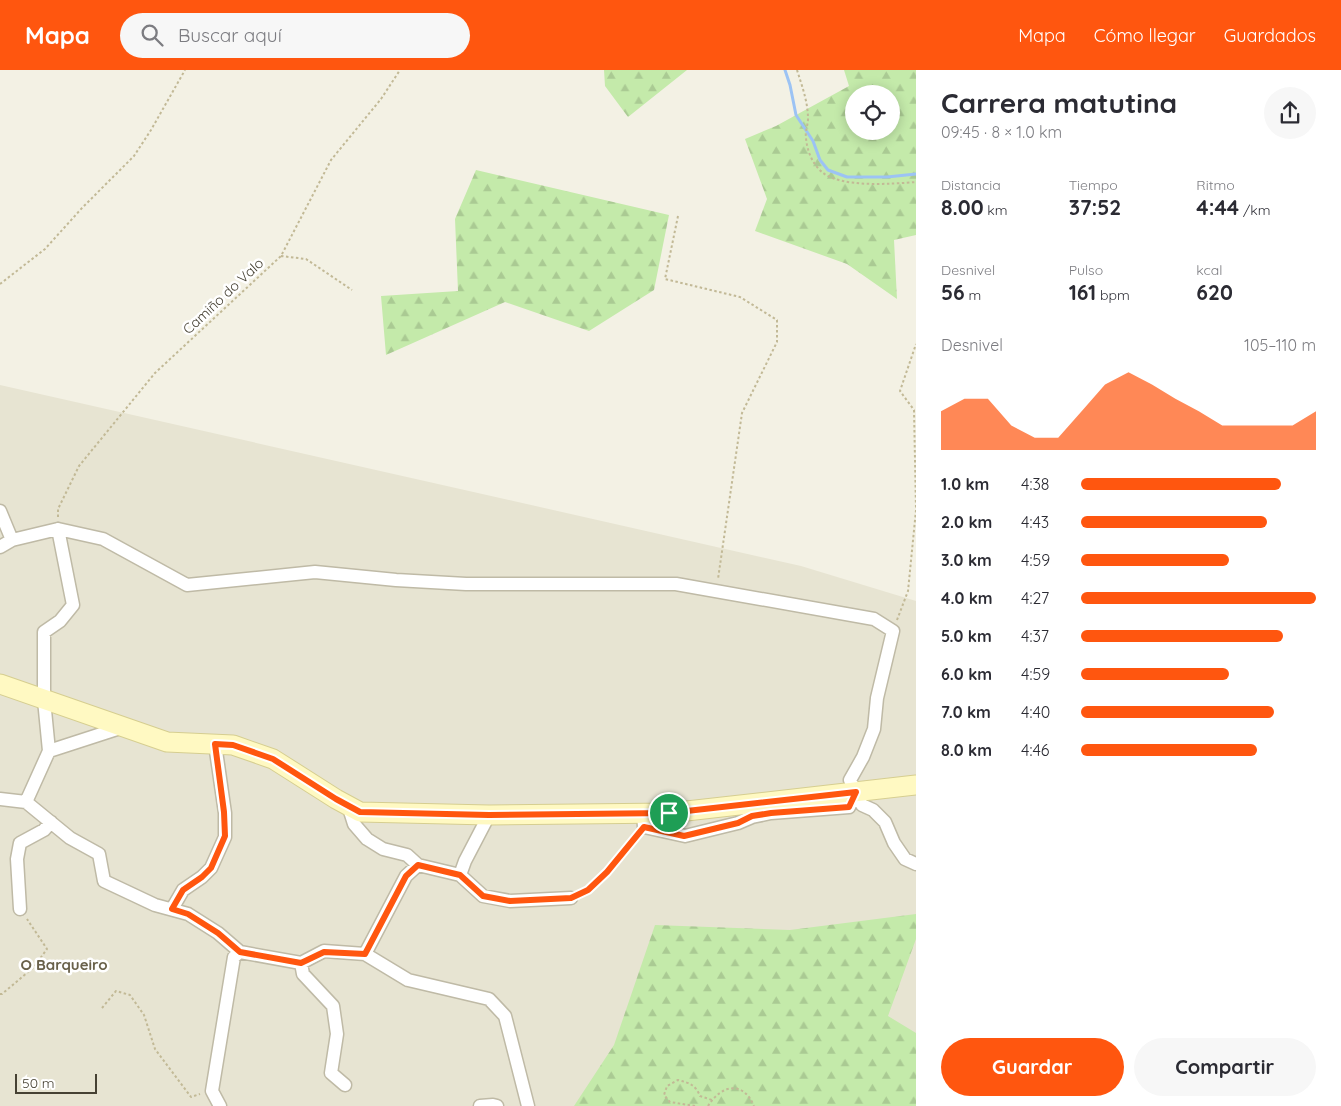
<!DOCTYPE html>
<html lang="es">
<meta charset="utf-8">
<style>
body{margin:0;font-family:Quicksand,sans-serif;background:#f7f7f7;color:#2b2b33;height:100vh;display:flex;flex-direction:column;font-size:19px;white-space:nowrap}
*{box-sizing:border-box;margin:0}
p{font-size:16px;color:#7c7c81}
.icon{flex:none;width:28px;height:28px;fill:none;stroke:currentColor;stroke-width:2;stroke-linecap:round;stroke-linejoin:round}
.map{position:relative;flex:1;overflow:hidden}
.sheet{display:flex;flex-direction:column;background:#fff;width:425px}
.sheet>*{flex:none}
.controls{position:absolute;left:845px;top:15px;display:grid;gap:10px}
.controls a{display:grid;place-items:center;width:55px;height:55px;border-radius:50%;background:#fff;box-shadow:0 2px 12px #0003;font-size:25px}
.scale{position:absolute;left:15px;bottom:12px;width:82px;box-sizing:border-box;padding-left:5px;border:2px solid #464133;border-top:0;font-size:14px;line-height:18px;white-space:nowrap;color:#464133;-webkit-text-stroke:4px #fff;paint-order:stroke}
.pin{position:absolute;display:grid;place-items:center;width:42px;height:42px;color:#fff;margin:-21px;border:2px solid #fff;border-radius:50%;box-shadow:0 1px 5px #0007}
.round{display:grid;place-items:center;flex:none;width:52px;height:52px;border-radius:26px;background:#f7f7f7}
.head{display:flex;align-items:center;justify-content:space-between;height:85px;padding:0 25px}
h1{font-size:28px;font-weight:700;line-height:38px}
.metrics{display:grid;grid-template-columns:repeat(3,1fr);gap:8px;height:85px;padding:5px 25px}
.metrics div{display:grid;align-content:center}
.metrics b{font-size:21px;font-weight:700}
.metrics small{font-size:14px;font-weight:400}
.metrics p{font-size:14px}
.chart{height:140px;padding:10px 25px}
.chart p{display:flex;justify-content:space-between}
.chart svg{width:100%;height:90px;margin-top:5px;fill:#ff560f;opacity:.7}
.primary-button{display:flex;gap:10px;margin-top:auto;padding:10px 25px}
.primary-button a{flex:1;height:58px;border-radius:30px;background:#ff560f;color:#fff;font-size:20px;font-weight:700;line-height:58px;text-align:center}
.primary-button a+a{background:#f7f7f7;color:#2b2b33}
ul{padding:0 25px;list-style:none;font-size:16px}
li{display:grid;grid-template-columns:80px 60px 1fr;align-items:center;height:38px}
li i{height:12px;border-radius:6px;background:#ff560f}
header{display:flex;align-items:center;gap:30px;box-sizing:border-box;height:70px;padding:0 25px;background:#ff560f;color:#fff}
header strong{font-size:24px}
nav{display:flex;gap:28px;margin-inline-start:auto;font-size:18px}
.search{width:350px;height:45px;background:#f7f7f7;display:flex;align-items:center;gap:12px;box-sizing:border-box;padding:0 18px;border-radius:28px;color:#7c7c81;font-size:19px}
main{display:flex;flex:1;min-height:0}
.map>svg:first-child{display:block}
.residential{fill:#e7e4d2}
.forest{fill:url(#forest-firs);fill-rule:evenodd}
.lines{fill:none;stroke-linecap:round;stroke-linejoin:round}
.stream{stroke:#9cc3f4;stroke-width:3}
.street-casing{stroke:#bfbaa6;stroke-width:15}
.secondary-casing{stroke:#d6ce90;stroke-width:21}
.path{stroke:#c2b996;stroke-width:2;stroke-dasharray:2.5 2.5;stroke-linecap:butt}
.street{stroke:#fff;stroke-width:12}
.secondary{stroke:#fff9c2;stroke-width:19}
.route-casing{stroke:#fff;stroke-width:10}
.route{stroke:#ff560f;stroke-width:6}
.labels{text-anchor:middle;stroke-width:5;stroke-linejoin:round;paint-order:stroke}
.street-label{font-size:14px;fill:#464133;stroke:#fff}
.neighbourhood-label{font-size:15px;font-weight:bold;fill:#69614a;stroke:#fff}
</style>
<header>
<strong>Mapa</strong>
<div class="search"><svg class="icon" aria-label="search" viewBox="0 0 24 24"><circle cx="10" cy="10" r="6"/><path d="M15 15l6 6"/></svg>Buscar aquí</div>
<nav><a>Mapa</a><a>Cómo llegar</a><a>Guardados</a></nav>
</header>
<main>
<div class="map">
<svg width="916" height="1036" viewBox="0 0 916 1036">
<defs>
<pattern id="forest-firs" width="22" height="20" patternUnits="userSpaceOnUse" patternTransform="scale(1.25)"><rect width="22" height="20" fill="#c4eaaa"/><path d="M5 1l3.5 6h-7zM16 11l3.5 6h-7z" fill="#aaca93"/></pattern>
</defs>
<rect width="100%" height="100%" fill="#f3f1e4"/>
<path class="residential" d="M 0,315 L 801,496 L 916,531 L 916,1036 L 0,1036 Z"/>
<path class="forest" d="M 604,0 L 687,0 L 628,47 L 605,16 Z
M 844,0 L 916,0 L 916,165 L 894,170 L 897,229 L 847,194 L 755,161 L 767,129 L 745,69 L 776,56 L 849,16 ZM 854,24 L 891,24 L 891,61 L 854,61 Z
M 476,100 L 669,145 L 654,220 L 589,261 L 505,232 L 386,285 L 381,226 L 458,221 L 455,149 Z
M 916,844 L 916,869 L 888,946 L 916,963 L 916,1036 L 574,1036 L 614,975 L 655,855 L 790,860 Z"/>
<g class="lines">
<path class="stream" d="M 785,0 L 790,15 L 796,45 L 813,71 L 820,90 L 828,100 L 847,107 L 887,107 L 916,104"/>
<defs>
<path id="street" d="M 0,441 L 12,470
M 0,477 L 12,470 L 58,459 L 103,469 L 187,515 L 315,502 L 396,510 L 466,514 L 676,514 L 874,549 L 893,561 L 877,628 L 874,659 L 863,687 L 850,710 L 862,735 L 873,740 L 885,752 L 894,773 L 905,789 L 916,794
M 49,681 L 123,657
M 0,729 L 26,732 L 70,768 L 99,784 L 104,811 L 155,835 L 188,844 L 218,863 L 240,882
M 26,732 L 49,681 L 44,630 L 44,562 L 60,551 L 73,535 L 58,459
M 348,735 L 354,754 L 367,769 L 383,779 L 407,785 L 418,795
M 643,743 L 644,757 L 685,766 L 738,753 L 752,747 L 771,743 L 849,737 L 856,722
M 460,805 L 483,826 L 510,831 L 571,828
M 20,839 L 17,789 L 20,773 L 44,760 L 51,752
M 172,839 L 183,820 L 202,807 L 211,798 L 225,767 L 225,743 L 215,674
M 365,884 L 408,910 L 489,929 L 505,946 L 528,1036
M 301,893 L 303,904 L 333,936 L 337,964 L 331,1003 L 345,1015
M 220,1036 L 212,1021 L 234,887 L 240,882 L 301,893 L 324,881 L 365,884 L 406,806 L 418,795 L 460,805 L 465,791 L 489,745
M 480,1036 L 493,1035 L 497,1036"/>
<path id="secondary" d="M 0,614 L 167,672 L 233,675 L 273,689 L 336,729 L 360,742 L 489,745 L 669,743 L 916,715"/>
</defs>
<use href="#street" class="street-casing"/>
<use href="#secondary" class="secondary-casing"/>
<path class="path" d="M 797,0 C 802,16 808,32 808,49 C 808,55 805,61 806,68 C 807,80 812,94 822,102 C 840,118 892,114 916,112
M 678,146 L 665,209 L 740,227 L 777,250 L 777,272 L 742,343 L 718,509
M 281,186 L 306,189 L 352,220
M 0,214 L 45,179 L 82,138 L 134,86 L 151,60 L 185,0
M 58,447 L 58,439 L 79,396 L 155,303 L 281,186 L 331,90 L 381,29 L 400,0
M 897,550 L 908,521 L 916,440 L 914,340 L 900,321 L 916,274
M 580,823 C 604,812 619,786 636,766
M 0,924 L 2,924 L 34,897 L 47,879 L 27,849
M 102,938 L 116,921 L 130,925 L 144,945 L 155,979 L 191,1027 L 200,1024
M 695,1036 L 670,1032 L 664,1025 L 667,1016 L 678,1010 C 689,1013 695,1014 700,1026 L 712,1030
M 708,1036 C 721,1015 743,1010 754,1036"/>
<use href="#street" class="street"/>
<use href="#secondary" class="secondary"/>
</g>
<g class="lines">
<defs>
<path id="route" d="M 215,674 L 233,675 L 273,689 L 336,729 L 360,742 L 489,745 L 669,743 L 856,722 L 849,737 L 771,743 L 752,746 L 738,753 L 684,766 L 644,757 L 607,802 L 588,820 L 571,828 L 510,831 L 483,826 L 460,805 L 418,795 L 406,806 L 365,884 L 324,882 L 301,893 L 240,882 L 218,863 L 188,844 L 172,839 L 183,820 L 202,807 L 211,798 L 225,766 L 224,742 Z"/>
</defs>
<use href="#route" class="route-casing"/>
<use href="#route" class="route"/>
</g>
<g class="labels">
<g class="street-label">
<text transform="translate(223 226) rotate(-43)" y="5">Camiño do Valo</text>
</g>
<g class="neighbourhood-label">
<text x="64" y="900">O Barqueiro</text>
</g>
</g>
</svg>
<div class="controls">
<a><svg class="icon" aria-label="locate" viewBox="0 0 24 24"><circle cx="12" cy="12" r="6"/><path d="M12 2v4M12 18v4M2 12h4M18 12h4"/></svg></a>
</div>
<div class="scale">50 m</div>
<div class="pin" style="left:669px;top:743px;background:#1e9e55"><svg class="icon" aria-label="arrive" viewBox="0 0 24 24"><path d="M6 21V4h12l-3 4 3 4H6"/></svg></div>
</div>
<section class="sheet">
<div class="head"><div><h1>Carrera matutina</h1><p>09:45 · 8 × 1.0 km</p></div><a class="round"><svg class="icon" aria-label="share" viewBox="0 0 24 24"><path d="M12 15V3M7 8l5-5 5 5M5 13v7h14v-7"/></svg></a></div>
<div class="metrics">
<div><p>Distancia</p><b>8.00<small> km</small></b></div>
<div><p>Tiempo</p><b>37:52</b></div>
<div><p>Ritmo</p><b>4:44<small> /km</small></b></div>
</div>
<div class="metrics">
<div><p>Desnivel</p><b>56<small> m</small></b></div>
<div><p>Pulso</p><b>161<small> bpm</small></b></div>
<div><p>kcal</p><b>620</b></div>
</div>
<div class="chart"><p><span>Desnivel</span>105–110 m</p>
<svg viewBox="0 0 160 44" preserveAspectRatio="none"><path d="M0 44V25L10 19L20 19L30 32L40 38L50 38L60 25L70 12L80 6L90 12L100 19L110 25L120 32L130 32L140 32L150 32L160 25V44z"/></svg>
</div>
<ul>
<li><b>1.0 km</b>4:38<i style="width:85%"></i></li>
<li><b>2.0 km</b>4:43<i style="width:79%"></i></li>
<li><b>3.0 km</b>4:59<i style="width:63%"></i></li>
<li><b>4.0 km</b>4:27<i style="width:100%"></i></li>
<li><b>5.0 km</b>4:37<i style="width:86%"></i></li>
<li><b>6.0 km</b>4:59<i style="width:63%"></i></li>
<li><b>7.0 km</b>4:40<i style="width:82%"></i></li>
<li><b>8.0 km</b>4:46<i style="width:75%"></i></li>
</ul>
<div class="primary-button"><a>Guardar</a><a>Compartir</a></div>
</section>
</main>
